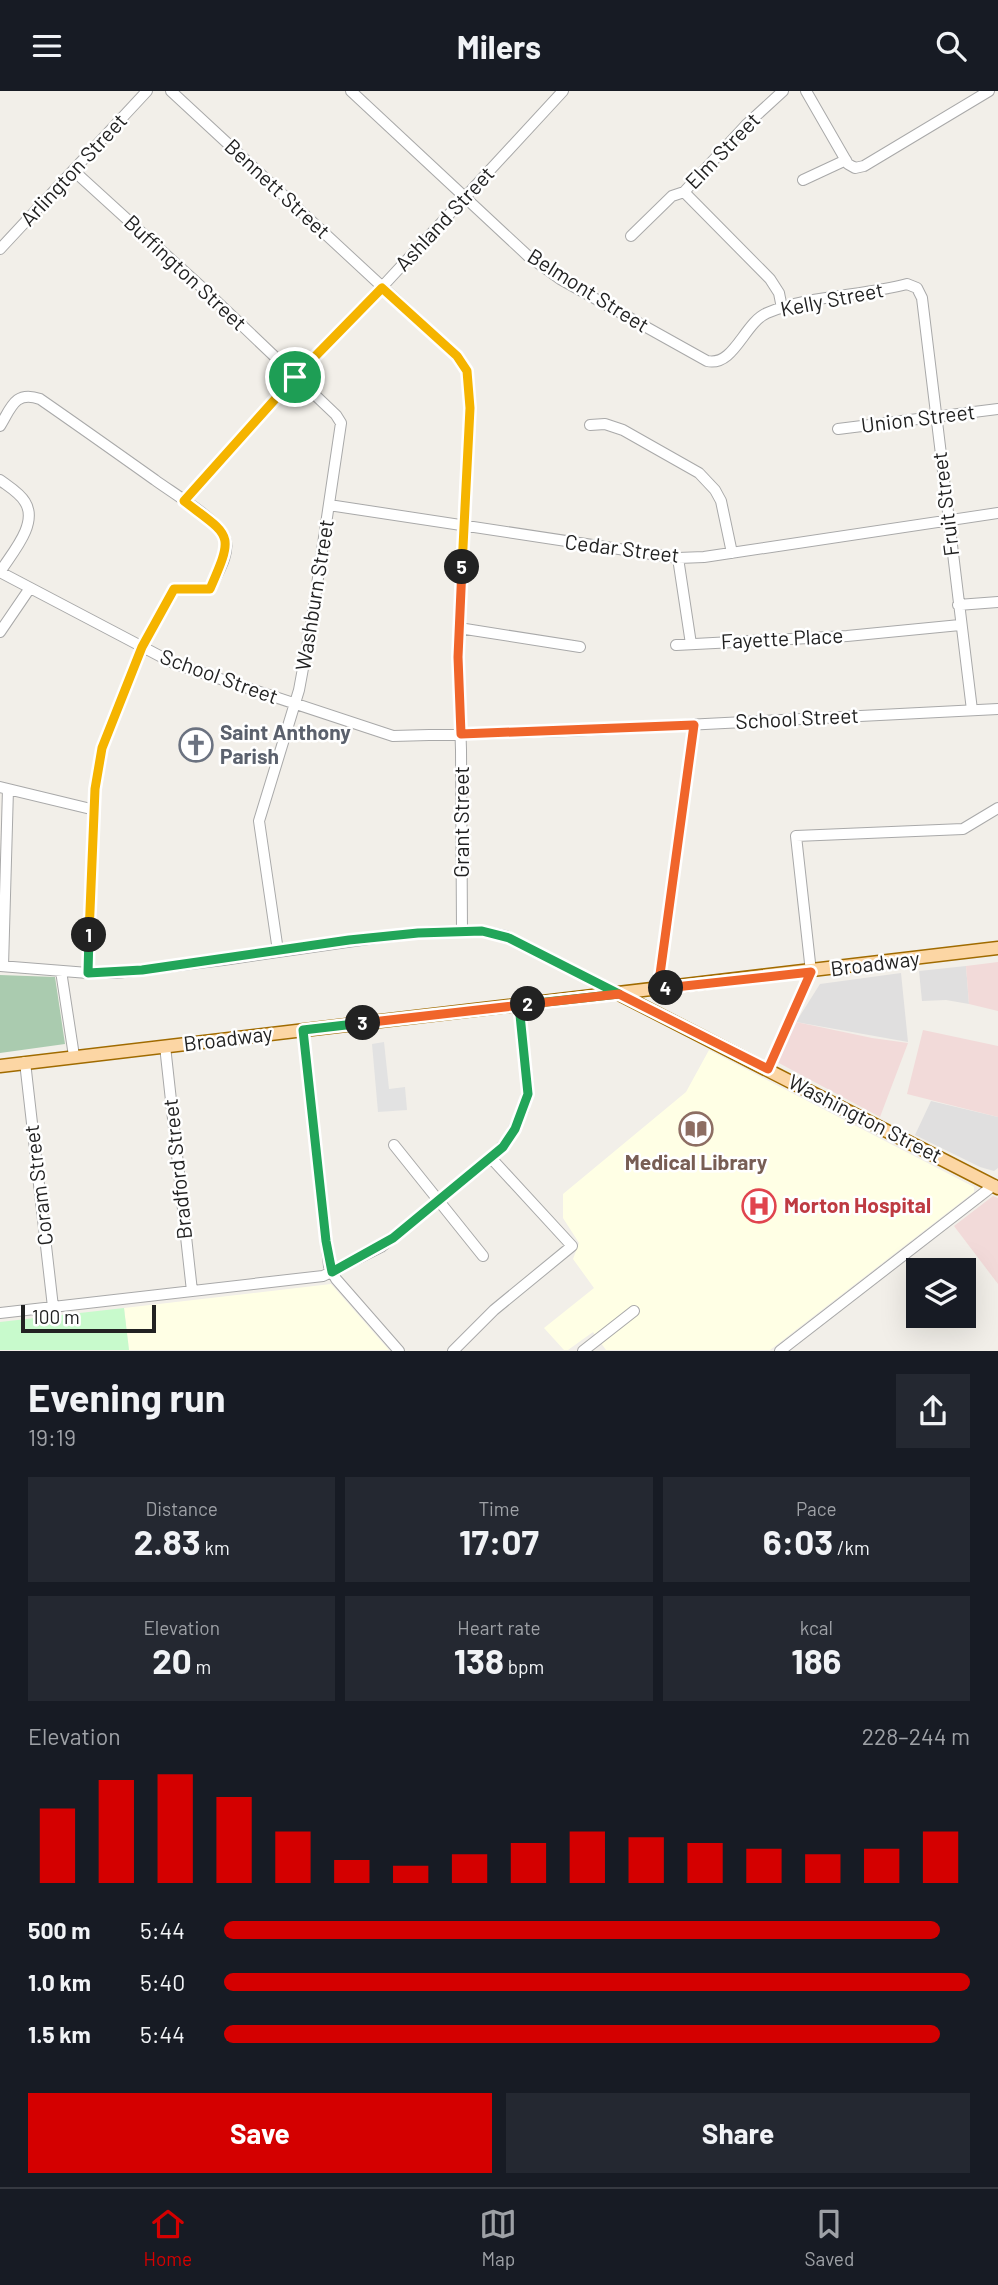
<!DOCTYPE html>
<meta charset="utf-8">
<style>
body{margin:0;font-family:Barlow,sans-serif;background:#242831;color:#f1f3f6;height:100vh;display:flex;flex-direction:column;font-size:26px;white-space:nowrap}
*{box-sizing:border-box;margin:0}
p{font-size:23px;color:#9ea1a6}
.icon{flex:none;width:38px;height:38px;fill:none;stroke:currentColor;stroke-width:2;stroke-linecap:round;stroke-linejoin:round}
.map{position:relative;height:1260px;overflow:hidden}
.panel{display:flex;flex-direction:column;background:#171b24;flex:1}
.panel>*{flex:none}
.fabs{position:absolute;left:906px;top:1167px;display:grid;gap:14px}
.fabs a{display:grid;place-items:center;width:70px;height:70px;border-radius:0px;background:#171b24;box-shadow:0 7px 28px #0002;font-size:35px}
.scale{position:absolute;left:21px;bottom:18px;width:135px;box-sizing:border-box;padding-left:7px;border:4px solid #222;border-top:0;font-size:19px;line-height:24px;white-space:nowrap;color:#222;-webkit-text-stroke:5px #fff;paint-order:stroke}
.pin{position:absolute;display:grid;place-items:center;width:60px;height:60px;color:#fff;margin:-30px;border:4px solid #fff;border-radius:50%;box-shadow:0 2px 7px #0007}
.km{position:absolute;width:35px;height:35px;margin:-18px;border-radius:50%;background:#222;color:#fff;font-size:19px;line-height:35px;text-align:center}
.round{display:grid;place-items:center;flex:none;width:74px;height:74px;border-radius:0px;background:#242831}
.head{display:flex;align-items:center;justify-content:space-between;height:119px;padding:0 28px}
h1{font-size:38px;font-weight:700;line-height:52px}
.metrics{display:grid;grid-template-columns:repeat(3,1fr);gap:10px;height:119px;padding:7px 28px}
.metrics div{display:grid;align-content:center;border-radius:0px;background:#242831;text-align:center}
.metrics b{font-size:35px;font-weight:700}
.metrics small{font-size:19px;font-weight:400}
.metrics p{font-size:19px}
.chart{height:196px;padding:14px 28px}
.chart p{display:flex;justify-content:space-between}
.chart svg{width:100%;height:126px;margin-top:7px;stroke:#d40000;stroke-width:6}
.cta{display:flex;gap:14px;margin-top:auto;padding:14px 28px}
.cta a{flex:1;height:80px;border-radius:0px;background:#d40000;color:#fff;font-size:28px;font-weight:700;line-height:80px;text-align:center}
.cta a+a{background:#242831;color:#f1f3f6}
ul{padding:0 28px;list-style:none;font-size:23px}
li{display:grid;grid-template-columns:112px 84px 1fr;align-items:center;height:52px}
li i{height:18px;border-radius:9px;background:#d40000}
header{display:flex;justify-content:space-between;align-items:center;height:91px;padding:0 28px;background:#171b24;font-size:32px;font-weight:700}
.tab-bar{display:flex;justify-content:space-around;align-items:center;height:98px;border-top:2px solid #363941;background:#171b24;font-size:19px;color:#9ea1a6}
.tab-bar a{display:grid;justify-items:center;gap:4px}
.tab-bar .on{color:#d40000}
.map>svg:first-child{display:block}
.residential{fill:#e0dfdf}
.commercial{fill:#f2dad9}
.education{fill:#ffffe5}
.cemetery{fill:#aacbaf}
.park{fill:#c8facc}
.parking{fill:#e2e2e2}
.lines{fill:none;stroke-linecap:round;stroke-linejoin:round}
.minor-casing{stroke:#a9a9a9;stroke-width:12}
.major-casing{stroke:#a06b00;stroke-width:15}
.minor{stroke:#fff;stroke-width:10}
.major{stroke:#fcd6a4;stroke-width:12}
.split-1-casing{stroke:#fff;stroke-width:14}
.split-2-casing{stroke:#fff;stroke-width:14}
.split-3-casing{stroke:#fff;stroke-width:14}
.split-4-casing{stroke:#fff;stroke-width:14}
.split-5-casing{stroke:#fff;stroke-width:14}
.split-6-casing{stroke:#fff;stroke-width:14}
.split-1{stroke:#f5b400;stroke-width:9}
.split-2{stroke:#22a559;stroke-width:9}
.split-3{stroke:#22a559;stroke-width:9}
.split-4{stroke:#f0652b;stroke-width:9}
.split-5{stroke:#f0652b;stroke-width:9}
.split-6{stroke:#f5b400;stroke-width:9}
.labels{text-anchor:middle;stroke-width:5;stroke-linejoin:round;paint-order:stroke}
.street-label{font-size:21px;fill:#222;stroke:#fff}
.worship-label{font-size:21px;font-weight:bold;fill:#5b616d;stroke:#fff;text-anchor:start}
.education-label{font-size:21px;font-weight:bold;fill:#785e54;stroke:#fff}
.health-label{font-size:21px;font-weight:bold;fill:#be3a42;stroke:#fff;text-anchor:start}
</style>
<header><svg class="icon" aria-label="menu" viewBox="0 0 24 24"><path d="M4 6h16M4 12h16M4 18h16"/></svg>Milers<svg class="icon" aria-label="search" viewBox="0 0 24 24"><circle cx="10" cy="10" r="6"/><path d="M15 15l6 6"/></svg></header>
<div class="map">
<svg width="998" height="1260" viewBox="0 0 998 1260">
<rect width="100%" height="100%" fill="#f2efe9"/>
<path class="residential" d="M 966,875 L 969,913 L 946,909 L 922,910 L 919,880 Z
M 901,882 L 908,951 L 796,931 L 820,893 Z
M 931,1010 L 998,1026 L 998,1077 L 994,1080 L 980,1076 L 915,1044 Z"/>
<path class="commercial" d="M 998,871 L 998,920 L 969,913 L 966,875 Z
M 796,931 L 872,947 L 908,952 L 880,1026 L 777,971 Z
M 923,939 L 998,955 L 998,1026 L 907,1003 Z
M 993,1105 L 998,1107 L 998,1193 L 954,1135 Z"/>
<path class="education" d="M 709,959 L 974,1096 L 974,1101 L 770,1259 L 606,1259 L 593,1241 L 568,1259 L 564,1259 L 544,1237 L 594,1197 L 573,1168 L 579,1152 L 563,1127 L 563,1103 L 686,1001 Z
M 331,1193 L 389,1259 L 129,1259 L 124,1217 Z"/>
<path class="cemetery" d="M 0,884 L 55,886 L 65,953 L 0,962 Z"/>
<path class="park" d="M 124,1217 L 129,1259 L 0,1259 L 0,1231 Z"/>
<path class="parking" d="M 384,951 L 389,998 L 405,996 L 407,1019 L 378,1021 L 372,953 Z"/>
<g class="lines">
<defs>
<path id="minor" d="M 171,0 L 457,265 L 467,280 L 470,317 L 458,566 L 461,659 L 462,840
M 351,0 L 528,165 L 560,188 L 707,270 C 734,276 744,232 767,222 C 810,204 862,205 907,193 L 917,197 L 922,207 L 972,619
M 806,0 L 848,73 L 855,77 L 864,75 L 989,0
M 74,80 L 208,202 L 336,324 L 341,332 L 311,534 L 299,599 L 259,730 L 278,860
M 803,89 L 846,69
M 684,101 L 770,188 L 779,202 L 782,217
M 631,145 L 672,105 L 684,101 L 746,34 L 783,0
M 0,158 L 147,0
M 590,334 L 605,333 L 623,339 L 699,382 L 715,399 L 721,410 L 732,462
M 0,335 C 11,317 15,299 40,308 C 79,335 117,362 155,389 C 171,401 220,430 225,447 C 231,463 216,484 210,498 L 174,498 L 142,556 L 102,657 L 95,698 L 88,882
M 838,338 L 998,318
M 0,389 C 8,395 20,402 25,411 C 39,433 11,463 0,481
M 184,410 L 295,286 L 382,196 L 563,0
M 329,414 L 678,467 L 704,466 L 998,422
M 678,467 L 691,553
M 0,481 L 175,573 L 393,645 L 568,640 L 998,618
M 958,514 L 998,511
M 459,537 L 580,556
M 0,541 L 30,497
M 676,554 L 847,545 L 960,534
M 0,696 L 95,719
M 0,875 L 88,882 L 116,882 L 223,869 L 375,847 L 427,841 L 482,840 L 506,845 L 619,903
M 3,875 L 8,698
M 61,880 L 74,965
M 658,898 L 694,633
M 303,939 L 329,1175 L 336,1188 L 399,1260
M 165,955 L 192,1200
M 25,971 L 53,1216
M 768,978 L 811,881 L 796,745 L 963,738 L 998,717
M 394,1054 L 483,1165
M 0,1222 L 323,1185 L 381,1156 L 491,1067 L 509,1048 L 523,1019 L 528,999 L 519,914
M 453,1260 L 494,1219 L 572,1155 L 491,1067
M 583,1260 L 634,1220
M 780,1260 L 994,1094"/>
<path id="major" d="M 619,903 L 998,1097
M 0,975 L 998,857"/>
</defs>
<use href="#minor" class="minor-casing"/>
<use href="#major" class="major-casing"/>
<use href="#minor" class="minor"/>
<use href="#major" class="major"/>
</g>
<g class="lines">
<defs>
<path id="split-1" d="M 89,844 L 95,698 L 102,657 L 142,556 L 174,498 L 210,498 C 235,441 231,446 184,410 L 295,286"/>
<path id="split-2" d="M 89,844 L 88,882 L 142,879 L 349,849 L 418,842 L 482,840 L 509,847 L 619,903 L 528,913"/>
<path id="split-3" d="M 363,932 L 303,939 L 326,1150 L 332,1181 L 393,1147 L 503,1056 L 515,1038 L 528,1003 L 519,914 L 528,913"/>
<path id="split-4" d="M 363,932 L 619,903 L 768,978 L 811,881 L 666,897"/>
<path id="split-5" d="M 462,476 L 458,566 L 461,643 L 694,634 L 658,898 L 666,897"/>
<path id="split-6" d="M 295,286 L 382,197 L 457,265 L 467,280 L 470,317 L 462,476"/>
</defs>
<use href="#split-1" class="split-1-casing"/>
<use href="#split-2" class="split-2-casing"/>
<use href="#split-3" class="split-3-casing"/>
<use href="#split-4" class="split-4-casing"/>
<use href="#split-5" class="split-5-casing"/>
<use href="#split-6" class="split-6-casing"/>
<use href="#split-1" class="split-1"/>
<use href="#split-2" class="split-2"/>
<use href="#split-3" class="split-3"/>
<use href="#split-4" class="split-4"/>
<use href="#split-5" class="split-5"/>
<use href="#split-6" class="split-6"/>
</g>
<defs>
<symbol id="church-ring" viewBox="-11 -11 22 22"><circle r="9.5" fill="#fff" stroke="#6b7280" stroke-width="1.5"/><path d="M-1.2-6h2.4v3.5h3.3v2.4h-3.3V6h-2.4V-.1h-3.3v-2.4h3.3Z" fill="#6b7280"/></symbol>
<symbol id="library-ring" viewBox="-11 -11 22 22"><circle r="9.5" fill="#fff" stroke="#8d6e63" stroke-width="1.5"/><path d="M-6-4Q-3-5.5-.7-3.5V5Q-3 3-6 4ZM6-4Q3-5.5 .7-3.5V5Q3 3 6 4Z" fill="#8d6e63"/></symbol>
<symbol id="hospital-ring" viewBox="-11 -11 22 22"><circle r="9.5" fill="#fff" stroke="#e0444e" stroke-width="1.5"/><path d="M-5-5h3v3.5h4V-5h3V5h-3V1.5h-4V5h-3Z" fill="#e0444e"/></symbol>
</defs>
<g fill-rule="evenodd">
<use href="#church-ring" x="177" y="635" width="38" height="38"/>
<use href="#library-ring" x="677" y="1019" width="38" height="38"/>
<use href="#hospital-ring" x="740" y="1096" width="38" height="38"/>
</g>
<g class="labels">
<g class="street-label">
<text transform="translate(723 60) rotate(-46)" y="7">Elm Street</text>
<text transform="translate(74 79) rotate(-47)" y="7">Arlington Street</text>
<text transform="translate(277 98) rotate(43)" y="7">Bennett Street</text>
<text transform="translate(445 128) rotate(-47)" y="7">Ashland Street</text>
<text transform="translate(185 182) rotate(43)" y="7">Buffington Street</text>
<text transform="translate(588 200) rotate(32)" y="7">Belmont Street</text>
<text transform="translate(832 209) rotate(-11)" y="7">Kelly Street</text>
<text transform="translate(918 328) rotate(-7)" y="7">Union Street</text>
<text transform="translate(946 413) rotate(-97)" y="7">Fruit Street</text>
<text transform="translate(622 458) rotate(7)" y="7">Cedar Street</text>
<text transform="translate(315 504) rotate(-81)" y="7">Washburn Street</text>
<text transform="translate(782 548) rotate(-3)" y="7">Fayette Place</text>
<text transform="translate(219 586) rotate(20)" y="7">School Street</text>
<text transform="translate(797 628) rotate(-3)" y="7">School Street</text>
<text transform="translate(462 731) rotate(-90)" y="7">Grant Street</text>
<text transform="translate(875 873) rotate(-7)" y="7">Broadway</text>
<text transform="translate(228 948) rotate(-7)" y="7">Broadway</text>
<text transform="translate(865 1028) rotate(27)" y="7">Washington Street</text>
<text transform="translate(178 1078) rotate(-96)" y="7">Bradford Street</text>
<text transform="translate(39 1094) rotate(-97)" y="7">Coram Street</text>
</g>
<g class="worship-label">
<text x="220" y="649">Saint Anthony<tspan x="220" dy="24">Parish</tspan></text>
</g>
<g class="education-label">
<text x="696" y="1079">Medical Library</text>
</g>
<g class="health-label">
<text x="784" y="1122">Morton Hospital</text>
</g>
</g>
</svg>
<div class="fabs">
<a><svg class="icon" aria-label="layers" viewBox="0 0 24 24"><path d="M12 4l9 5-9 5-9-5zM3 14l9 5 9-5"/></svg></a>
</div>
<div class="scale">100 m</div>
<div class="pin" style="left:295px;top:286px;background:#1e9e55"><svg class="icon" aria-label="arrive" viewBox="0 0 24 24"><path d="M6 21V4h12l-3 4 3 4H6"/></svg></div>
<b class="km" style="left:89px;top:844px">1</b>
<b class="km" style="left:528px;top:913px">2</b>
<b class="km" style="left:363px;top:932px">3</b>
<b class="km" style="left:666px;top:897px">4</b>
<b class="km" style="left:462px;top:476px">5</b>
</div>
<section class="panel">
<div class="head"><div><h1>Evening run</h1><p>19:19</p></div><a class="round"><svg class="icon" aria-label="share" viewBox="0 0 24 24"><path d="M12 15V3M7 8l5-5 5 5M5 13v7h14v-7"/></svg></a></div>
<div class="metrics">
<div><p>Distance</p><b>2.83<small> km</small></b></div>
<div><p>Time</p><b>17:07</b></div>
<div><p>Pace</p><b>6:03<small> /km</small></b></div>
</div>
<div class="metrics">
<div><p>Elevation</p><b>20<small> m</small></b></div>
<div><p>Heart rate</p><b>138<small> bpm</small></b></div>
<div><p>kcal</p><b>186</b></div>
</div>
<div class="chart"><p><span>Elevation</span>228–244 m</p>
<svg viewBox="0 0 160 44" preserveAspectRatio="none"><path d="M5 44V18M15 44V8M25 44V6M35 44V14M45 44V26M55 44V36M65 44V38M75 44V34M85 44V30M95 44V26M105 44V28M115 44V30M125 44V32M135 44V34M145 44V32M155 44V26"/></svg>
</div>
<ul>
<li><b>500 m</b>5:44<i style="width:96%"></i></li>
<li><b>1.0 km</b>5:40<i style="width:100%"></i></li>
<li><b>1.5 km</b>5:44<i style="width:96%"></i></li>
</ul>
<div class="cta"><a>Save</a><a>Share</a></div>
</section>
<nav class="tab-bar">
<a class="on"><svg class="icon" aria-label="home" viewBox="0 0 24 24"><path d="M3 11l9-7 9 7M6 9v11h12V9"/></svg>Home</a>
<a><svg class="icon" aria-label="map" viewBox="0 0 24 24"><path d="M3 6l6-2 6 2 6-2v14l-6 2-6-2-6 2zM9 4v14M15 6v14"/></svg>Map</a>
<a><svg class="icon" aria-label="saved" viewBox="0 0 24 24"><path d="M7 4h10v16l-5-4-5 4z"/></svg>Saved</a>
</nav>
